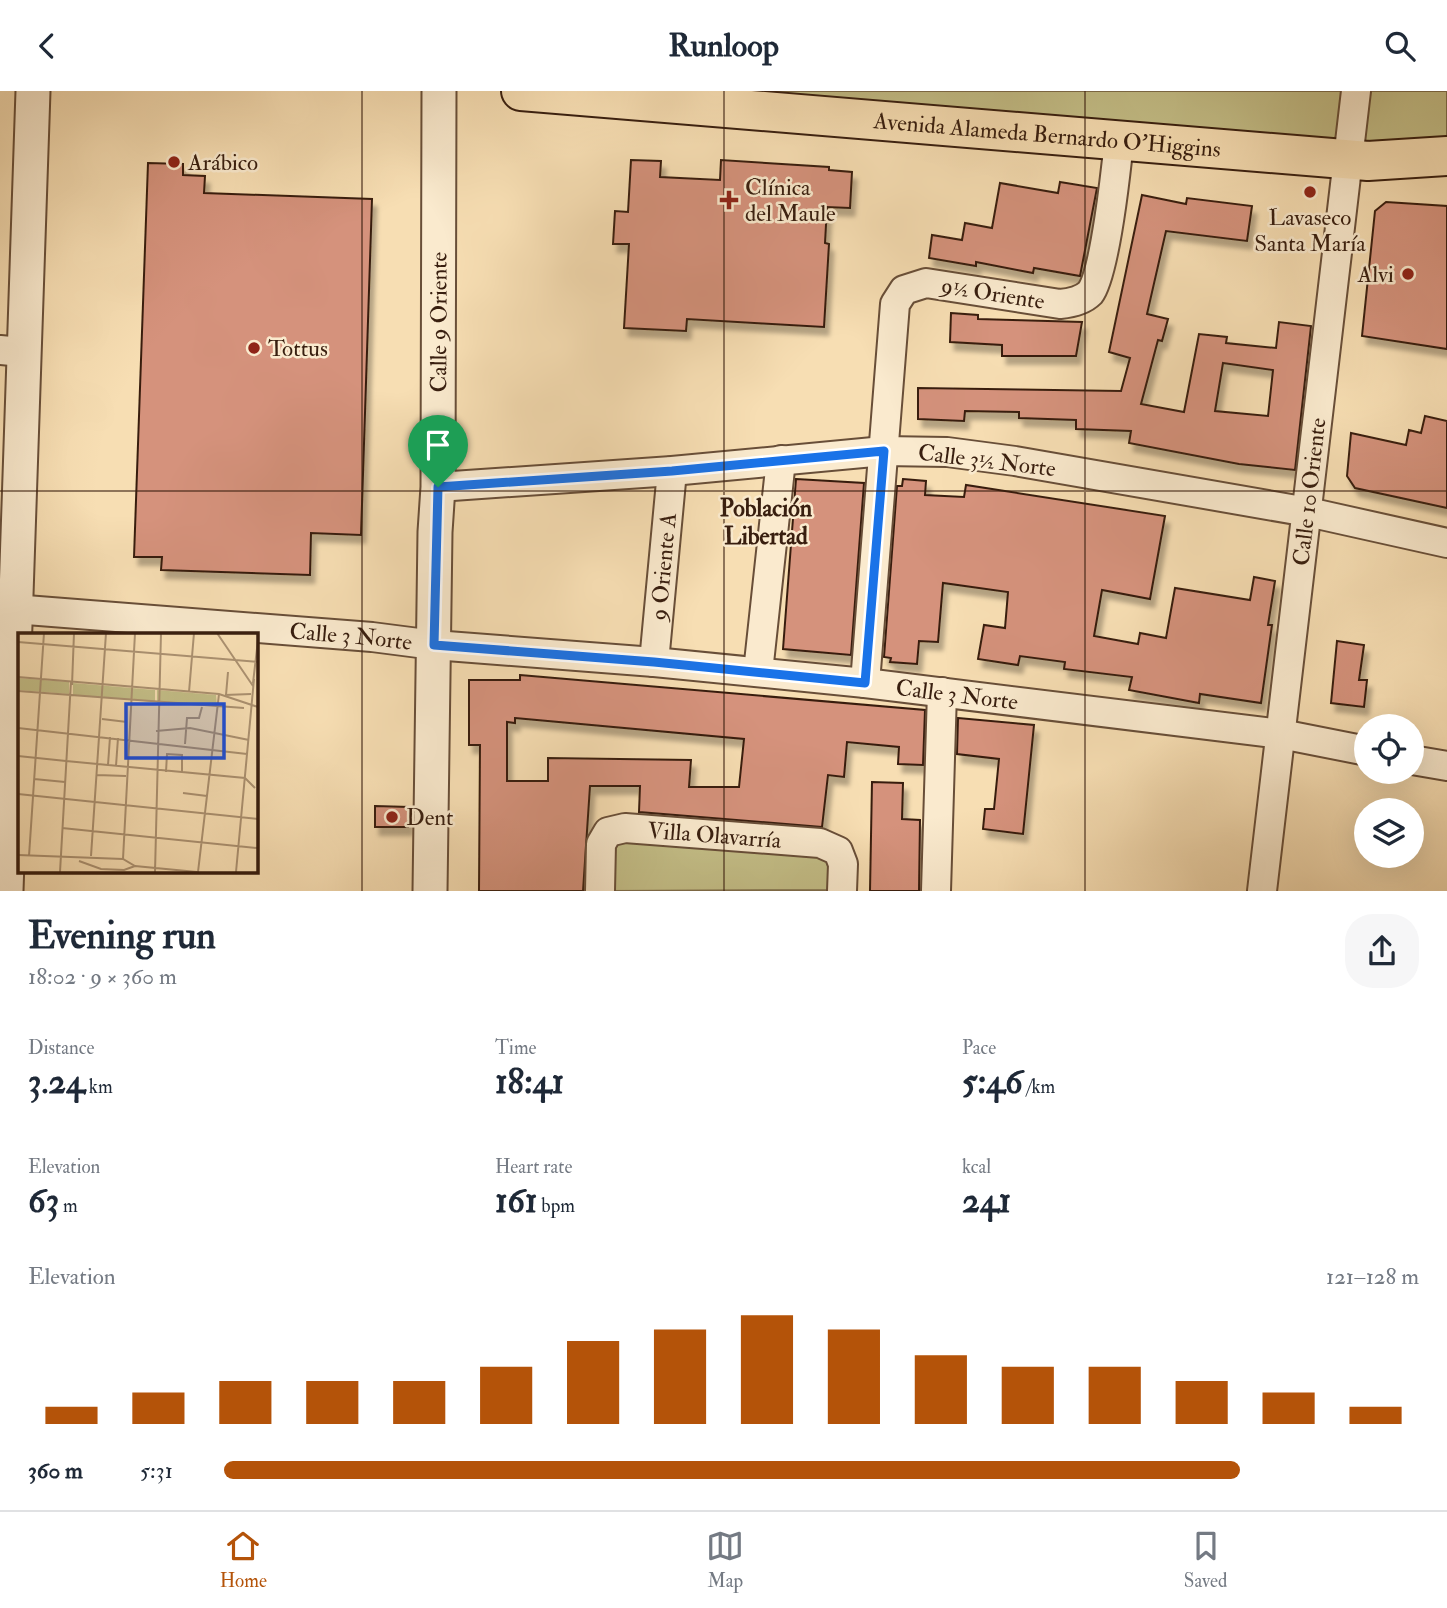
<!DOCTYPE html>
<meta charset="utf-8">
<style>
body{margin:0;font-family:"IM FELL Double Pica",serif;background:#f6f6f7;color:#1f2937;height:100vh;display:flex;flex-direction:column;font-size:26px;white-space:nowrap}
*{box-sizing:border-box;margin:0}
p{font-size:23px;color:#747a83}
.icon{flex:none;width:38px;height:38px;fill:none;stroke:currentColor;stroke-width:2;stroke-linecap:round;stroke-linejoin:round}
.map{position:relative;height:800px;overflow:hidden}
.side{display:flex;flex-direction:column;background:#fff;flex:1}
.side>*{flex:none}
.buttons{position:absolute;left:1354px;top:623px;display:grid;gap:14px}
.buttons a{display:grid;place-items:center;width:70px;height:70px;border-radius:50%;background:#fff;box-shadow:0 7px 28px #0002;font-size:35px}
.pin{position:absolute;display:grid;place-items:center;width:60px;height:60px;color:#fff;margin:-72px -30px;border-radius:50% 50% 50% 0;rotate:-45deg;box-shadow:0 0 7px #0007}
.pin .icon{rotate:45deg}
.round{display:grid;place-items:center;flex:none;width:74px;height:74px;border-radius:28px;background:#f6f6f7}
.head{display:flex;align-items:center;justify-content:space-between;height:119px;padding:0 28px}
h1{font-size:38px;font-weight:700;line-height:52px}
.stats{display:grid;grid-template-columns:repeat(3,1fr);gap:10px;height:119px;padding:7px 28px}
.stats div{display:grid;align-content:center}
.stats b{font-size:35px;font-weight:700}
.stats small{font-size:19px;font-weight:400}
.stats p{font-size:19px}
.chart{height:196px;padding:14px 28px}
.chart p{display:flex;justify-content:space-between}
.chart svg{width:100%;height:126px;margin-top:7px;stroke:#b45309;stroke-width:6}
ul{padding:0 28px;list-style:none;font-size:23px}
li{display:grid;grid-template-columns:112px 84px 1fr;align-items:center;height:52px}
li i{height:18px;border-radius:9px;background:#b45309}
header{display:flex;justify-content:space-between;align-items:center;height:91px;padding:0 28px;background:#fff;font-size:32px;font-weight:700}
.tab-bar{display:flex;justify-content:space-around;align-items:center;height:98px;border-top:2px solid #e0e1e3;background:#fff;font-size:19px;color:#747a83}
.tab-bar a{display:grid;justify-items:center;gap:4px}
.tab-bar .current{color:#b45309}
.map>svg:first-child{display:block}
.green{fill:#c4bf88;stroke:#7e6e4c;stroke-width:2}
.building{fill:#d5927b;stroke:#381e0f;stroke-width:2;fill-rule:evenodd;filter:url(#shadow)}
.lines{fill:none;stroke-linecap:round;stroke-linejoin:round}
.minor-casing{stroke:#684e38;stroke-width:32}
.tertiary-casing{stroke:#684e38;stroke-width:37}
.primary-casing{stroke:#381e0f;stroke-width:42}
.minor{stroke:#faeace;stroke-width:28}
.tertiary{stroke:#faeace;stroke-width:33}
.primary{stroke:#f7deb3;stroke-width:38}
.route-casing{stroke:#fff;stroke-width:14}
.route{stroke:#1a73e8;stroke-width:9}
.grid{fill:none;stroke:#381e0f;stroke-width:2;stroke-opacity:0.55}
.poi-dot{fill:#8f2418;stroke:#faeace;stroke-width:2.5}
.labels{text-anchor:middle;stroke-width:5;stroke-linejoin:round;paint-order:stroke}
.street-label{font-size:23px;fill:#381e0f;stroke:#faeace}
.poi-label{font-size:23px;fill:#381e0f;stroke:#faeace;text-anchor:start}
.neighbourhood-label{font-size:24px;font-weight:bold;fill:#381e0f;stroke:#faeace}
.inset-road{fill:none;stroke:#ab9171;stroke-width:2}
.view{fill:#1d4ed8;fill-opacity:0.15;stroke:#1d4ed8;stroke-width:3.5}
.inset-edge{fill:none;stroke:#381e0f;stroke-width:3.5}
</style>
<header><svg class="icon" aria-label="back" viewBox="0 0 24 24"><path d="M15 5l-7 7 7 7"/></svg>Runloop<svg class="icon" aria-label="search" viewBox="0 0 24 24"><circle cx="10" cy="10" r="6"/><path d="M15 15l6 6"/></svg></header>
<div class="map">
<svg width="1447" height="800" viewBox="0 0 1447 800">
<defs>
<filter id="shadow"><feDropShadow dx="4.5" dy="8" stdDeviation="2" flood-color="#0004"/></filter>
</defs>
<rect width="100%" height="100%" fill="#f7deb3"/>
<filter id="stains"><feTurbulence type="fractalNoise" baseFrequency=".00286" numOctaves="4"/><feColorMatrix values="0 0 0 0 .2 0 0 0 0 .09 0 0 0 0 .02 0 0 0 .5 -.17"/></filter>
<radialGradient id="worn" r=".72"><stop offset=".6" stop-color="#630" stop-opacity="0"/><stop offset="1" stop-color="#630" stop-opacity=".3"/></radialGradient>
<path class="green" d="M 665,0 L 1346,0 L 1337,45 L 1331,50 Z
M 1367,0 L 1447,0 L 1447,53 L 1362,59 Z
M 612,745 L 833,762 L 831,799 L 609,800 Z"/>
<path class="building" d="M 631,69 L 661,70 L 660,86 L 720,89 L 721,69 L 829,76 L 829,79 L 852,81 L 850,117 L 827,116 L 825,152 L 829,153 L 824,236 L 687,228 L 686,240 L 624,237 L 629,153 L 613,153 L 615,120 L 628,121 Z
M 148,72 L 183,73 L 183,84 L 205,85 L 204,102 L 372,108 L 361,444 L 311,442 L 310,484 L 161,479 L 162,466 L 134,466 Z
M 1060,91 L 1097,97 L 1080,185 L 1034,177 L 1033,182 L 976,171 L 976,175 L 929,167 L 932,144 L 962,149 L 965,132 L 992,137 L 1000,92 L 1058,102 Z
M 1142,104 L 1186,113 L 1187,107 L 1252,115 L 1247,150 L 1166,140 L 1147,223 L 1168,228 L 1162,250 L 1158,249 L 1141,313 L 1184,321 L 1199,243 L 1227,246 L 1226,252 L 1276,257 L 1279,231 L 1311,235 L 1295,379 L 1239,373 L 1129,352 L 1131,340 L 1076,338 L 1076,329 L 1019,327 L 1019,321 L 965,320 L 964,330 L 918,328 L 918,297 L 1121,300 L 1130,267 L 1109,261 ZM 1223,272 L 1273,279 L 1268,325 L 1215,320 Z
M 1386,111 L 1447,115 L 1447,258 L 1362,245 L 1375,120 Z
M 951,222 L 978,224 L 978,228 L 1082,231 L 1076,265 L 1002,265 L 1002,254 L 950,251 Z
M 1425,325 L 1447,330 L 1447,417 L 1355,397 L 1347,385 L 1351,342 L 1406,354 L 1409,339 L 1421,342 Z
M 796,388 L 864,392 L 851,564 L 783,558 Z
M 903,388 L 926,390 L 925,404 L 964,406 L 966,394 L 1165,425 L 1150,508 L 1102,499 L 1094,545 L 1138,553 L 1140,542 L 1166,547 L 1175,497 L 1250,509 L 1254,486 L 1275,490 L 1268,534 L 1272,534 L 1261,612 L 1200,603 L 1199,612 L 1129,599 L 1132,586 L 1064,578 L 1065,571 L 1020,565 L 1018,574 L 978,568 L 984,534 L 1005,537 L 1008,501 L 943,492 L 938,551 L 919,550 L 917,573 L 890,571 L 891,567 L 884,566 L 897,395 L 902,395 Z
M 1337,550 L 1364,554 L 1359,589 L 1367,589 L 1364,616 L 1331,612 Z
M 520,584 L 925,619 L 923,674 L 898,673 L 899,656 L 847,651 L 844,686 L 828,684 L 822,736 L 639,721 L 640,695 L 590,695 L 583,800 L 479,800 L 480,654 L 469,654 L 469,589 L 520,589 ZM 515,627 L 744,648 L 739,696 L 689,696 L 691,669 L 548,667 L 548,690 L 507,690 L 507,631 L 515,632 Z
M 958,627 L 1034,634 L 1023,743 L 983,738 L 985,718 L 994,718 L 999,668 L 957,663 Z
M 872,691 L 903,692 L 902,728 L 920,729 L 919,800 L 870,800 Z
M 375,715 L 409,716 L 408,736 L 375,736 Z"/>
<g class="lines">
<defs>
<g id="minor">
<path d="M 0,259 L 22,261"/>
<path d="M 438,396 L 672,380 L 884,360 L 947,361 L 1015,370 L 1308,421 L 1447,452"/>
<path id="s1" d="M 0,517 L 372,546 L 434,554 L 654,571 L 865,592 L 1281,643 L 1367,660"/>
<path id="s2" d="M 654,571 L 672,380"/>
<path d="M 758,581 L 781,369"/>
<path d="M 865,592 L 895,213 L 904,199 L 926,192 L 1060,213 C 1070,212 1082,210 1090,202 C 1105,183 1116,79 1119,50"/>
<path d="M 1412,669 L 1447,675"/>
<path id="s3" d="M 600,800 L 601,753 L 608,741 L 625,737 L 820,752 L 838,760 L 843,773 L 842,800"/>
<path d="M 936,800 L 942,601"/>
<path id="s4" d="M 1262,800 L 1356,0"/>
</g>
<g id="tertiary">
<path d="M 6,800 L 33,0"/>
<path id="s5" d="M 430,800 L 435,441 L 438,396 L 439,0"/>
</g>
<g id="primary">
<path id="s6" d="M 521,0 L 1368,70 L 1447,65"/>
</g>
</defs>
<use href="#minor" class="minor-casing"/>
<use href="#tertiary" class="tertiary-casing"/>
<use href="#primary" class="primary-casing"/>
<use href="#minor" class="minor"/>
<use href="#tertiary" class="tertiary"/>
<use href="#primary" class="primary"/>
</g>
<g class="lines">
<defs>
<path id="route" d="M 884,360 L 865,592 L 654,571 L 434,554 L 438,396 L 672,380 Z"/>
</defs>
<use href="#route" class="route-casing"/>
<use href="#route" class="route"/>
</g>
<path class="grid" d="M 362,0 L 362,800M 724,0 L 724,800M 1085,0 L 1085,800M 0,400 L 1447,400"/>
<g class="poi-dot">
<circle cx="174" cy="71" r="7"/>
<circle cx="1310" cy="101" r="7"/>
<path d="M725.5 98.5h7v7h7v7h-7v7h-7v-7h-7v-7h7z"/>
<circle cx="1408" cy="183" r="7"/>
<circle cx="254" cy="257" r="7"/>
<circle cx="392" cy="726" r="7"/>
</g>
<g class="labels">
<g class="street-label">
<text dy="8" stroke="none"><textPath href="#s6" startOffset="528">Avenida Alameda Bernardo O'Higgins</textPath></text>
<text transform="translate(993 202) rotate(9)" y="8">9½ Oriente</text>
<text dy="8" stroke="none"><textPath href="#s5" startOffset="569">Calle 9 Oriente</textPath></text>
<text transform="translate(987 369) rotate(7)" y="8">Calle 3½ Norte</text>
<text dy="8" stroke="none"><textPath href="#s4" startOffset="402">Calle 10 Oriente</textPath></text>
<text dy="8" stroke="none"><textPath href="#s2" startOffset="96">9 Oriente A</textPath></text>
<text dy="8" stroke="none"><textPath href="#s1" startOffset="352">Calle 3 Norte</textPath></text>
<text dy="8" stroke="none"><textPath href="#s1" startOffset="961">Calle 3 Norte</textPath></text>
<text dy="8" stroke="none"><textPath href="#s3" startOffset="168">Villa Olavarría</textPath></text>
</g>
<g class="poi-label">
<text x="188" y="79">Arábico</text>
<text x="745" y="104">Clínica<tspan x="745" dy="26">del Maule</tspan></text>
<text x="1310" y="134" text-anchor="middle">Lavaseco<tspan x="1310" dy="26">Santa María</tspan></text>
<text x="1394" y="191" text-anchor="end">Alvi</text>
<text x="268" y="265">Tottus</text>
<text x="406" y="734">Dent</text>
</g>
<g class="neighbourhood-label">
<text x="766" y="425">Población<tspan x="766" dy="28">Libertad</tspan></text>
</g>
</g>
<g transform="translate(18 542)">
<rect width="240" height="240" fill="#f7deb3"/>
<path d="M 0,45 L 51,49 L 51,61 L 0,57 ZM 55,50 L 137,57 L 137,69 L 55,62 ZM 139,57 L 198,62 L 199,73 L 139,70 Z" fill="#c4bf88"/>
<path class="inset-road" d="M 199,0 L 235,53M 0,9 L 240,29M 0,44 L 201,61 L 240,74M 235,50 L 240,7M 54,52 L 56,0M 0,58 L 226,75M 171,59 L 176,0M 207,62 L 233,61M 208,62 L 210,39M 84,86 L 109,89M 0,95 L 229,121M 138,98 L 172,95 L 231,107M 167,111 L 169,85 L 181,85 L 184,74M 0,123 L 48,128M 48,128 L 227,145 L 237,155M 90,132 L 92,104M 98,133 L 100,105M 148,139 L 149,121 L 164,122 L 164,140M 79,142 L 108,143M 16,146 L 47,149M 165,160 L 189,163M 0,161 L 240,186M 44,195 L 239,215M 0,222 L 105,226 L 117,233 L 179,239M 11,223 L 26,0M 73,223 L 88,0M 105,226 L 117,0M 61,228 L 83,236 L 106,237 L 117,233M 42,239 L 53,48M 137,239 L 143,0M 180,239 L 201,61M 218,239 L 236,46"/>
<path class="view" d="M 108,71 L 206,71 L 206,125 L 108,125 Z"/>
<rect width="240" height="240" class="inset-edge"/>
</g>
<rect width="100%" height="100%" filter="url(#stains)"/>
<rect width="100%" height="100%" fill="url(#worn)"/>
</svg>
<div class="buttons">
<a><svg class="icon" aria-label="locate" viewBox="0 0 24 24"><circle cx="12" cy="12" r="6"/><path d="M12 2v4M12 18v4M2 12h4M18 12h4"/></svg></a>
<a><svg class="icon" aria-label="layers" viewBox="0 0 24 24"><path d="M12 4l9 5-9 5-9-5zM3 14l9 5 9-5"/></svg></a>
</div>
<div class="pin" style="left:438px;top:396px;background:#1e9e55"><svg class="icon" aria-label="arrive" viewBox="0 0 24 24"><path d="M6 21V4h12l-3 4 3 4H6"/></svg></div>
</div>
<section class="side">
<div class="head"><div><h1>Evening run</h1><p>18:02 · 9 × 360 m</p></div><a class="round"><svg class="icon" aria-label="share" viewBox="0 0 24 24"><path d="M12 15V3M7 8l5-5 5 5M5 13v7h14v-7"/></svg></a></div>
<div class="stats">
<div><p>Distance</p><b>3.24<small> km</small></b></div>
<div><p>Time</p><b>18:41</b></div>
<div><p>Pace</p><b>5:46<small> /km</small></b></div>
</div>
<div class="stats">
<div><p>Elevation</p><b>63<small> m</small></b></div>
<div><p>Heart rate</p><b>161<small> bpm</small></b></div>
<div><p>kcal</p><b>241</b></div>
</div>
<div class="chart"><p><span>Elevation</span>121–128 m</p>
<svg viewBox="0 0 160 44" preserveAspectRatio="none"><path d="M5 44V38M15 44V33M25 44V29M35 44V29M45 44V29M55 44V24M65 44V15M75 44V11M85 44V6M95 44V11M105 44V20M115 44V24M125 44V24M135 44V29M145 44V33M155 44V38"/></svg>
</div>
<ul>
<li><b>360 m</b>5:31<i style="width:85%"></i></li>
</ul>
</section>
<nav class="tab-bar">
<a class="current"><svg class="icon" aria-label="home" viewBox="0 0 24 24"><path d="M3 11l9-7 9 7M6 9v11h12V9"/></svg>Home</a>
<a><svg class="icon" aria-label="map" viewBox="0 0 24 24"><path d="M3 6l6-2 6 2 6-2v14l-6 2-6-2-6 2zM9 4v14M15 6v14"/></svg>Map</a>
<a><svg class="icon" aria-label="saved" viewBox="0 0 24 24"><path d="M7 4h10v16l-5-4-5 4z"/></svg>Saved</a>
</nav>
